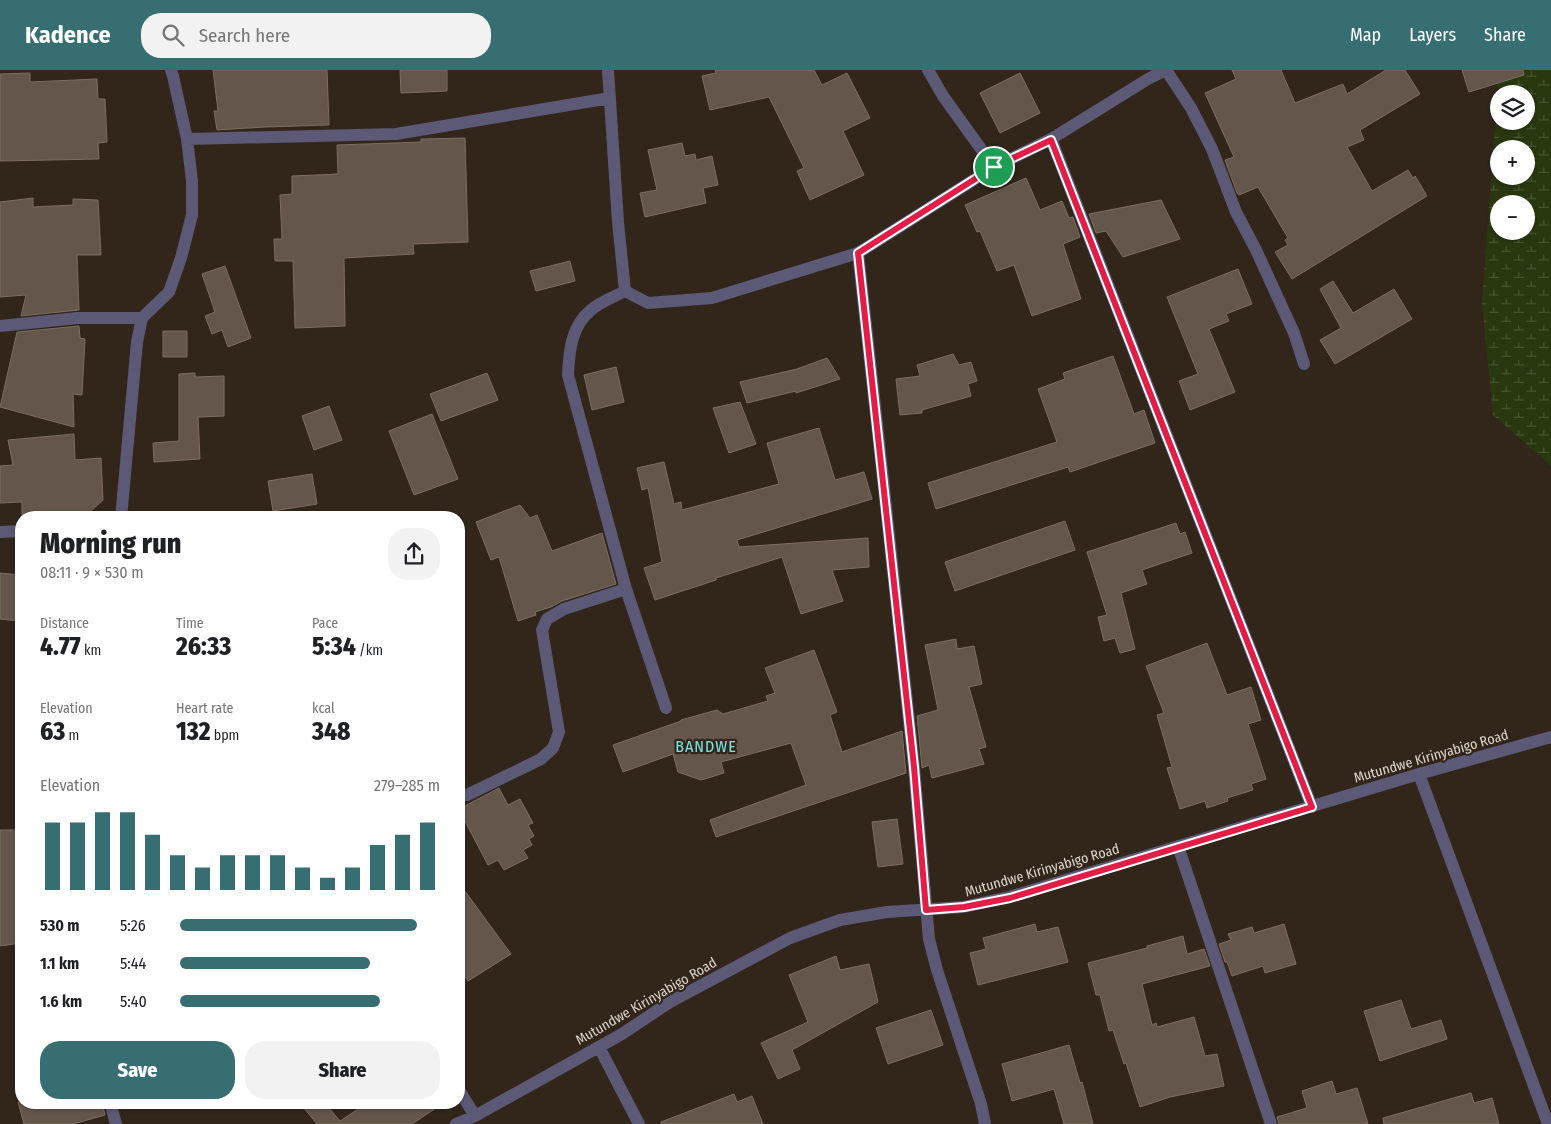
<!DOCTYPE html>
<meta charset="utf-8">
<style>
body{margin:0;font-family:"Fira Sans Condensed",sans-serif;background:#f2f2f2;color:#202124;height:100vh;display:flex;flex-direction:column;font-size:19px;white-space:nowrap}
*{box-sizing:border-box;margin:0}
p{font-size:16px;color:#757577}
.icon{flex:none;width:28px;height:28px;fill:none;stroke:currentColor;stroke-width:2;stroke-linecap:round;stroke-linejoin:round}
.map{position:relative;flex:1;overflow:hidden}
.panel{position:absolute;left:15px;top:441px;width:450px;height:598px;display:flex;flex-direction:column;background:#fff;border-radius:20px;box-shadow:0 1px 4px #0004}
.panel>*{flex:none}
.fabs{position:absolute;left:1490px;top:15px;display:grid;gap:10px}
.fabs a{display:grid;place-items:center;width:45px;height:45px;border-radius:50%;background:#fff;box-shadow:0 1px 4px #0004;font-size:25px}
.pin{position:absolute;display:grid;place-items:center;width:42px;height:42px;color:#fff;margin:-21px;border:2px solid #fff;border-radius:50%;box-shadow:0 1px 5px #0007}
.round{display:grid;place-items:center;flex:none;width:52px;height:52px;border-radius:20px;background:#f2f2f2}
.overview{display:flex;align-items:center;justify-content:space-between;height:85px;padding:0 25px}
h1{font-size:28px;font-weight:800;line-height:38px}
.metrics{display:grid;grid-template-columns:repeat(3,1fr);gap:8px;height:85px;padding:5px 25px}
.metrics div{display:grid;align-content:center}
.metrics b{font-size:25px;font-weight:800}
.metrics small{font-size:14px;font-weight:400}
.metrics p{font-size:14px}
.chart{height:140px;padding:10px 25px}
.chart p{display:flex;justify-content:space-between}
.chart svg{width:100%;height:90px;margin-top:5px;stroke:#366e71;stroke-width:6}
.cta{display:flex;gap:10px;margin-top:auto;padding:10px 25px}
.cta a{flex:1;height:58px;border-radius:20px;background:#366e71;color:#fff;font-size:20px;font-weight:800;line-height:58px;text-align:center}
.cta a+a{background:#f2f2f2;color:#202124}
ul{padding:0 25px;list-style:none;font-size:16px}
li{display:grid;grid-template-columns:80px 60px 1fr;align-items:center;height:38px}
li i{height:12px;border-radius:6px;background:#366e71}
header{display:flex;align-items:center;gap:30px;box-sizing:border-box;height:70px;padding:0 25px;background:#366e71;color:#fff}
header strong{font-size:24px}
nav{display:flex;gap:28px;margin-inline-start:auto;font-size:18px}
.search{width:350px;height:45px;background:#f2f2f2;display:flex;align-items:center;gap:12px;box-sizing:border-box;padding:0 18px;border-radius:20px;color:#757577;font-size:19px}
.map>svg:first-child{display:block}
.wetland{fill:url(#wetland-marsh);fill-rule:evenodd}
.building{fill:#64564a;stroke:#7c6e61}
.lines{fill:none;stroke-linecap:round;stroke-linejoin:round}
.minor{stroke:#5c5977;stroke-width:12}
.route-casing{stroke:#fff;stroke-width:10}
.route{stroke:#e11d48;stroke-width:6}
.labels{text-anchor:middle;stroke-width:4.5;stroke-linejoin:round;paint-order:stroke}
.street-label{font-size:14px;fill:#ded6ce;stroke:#32261a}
.quarter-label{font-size:16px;letter-spacing:1px;fill:#78e4e6;stroke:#32261a}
</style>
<header>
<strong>Kadence</strong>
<div class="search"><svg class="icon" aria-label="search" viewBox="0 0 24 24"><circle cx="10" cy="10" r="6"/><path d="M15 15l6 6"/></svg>Search here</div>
<nav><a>Map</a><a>Layers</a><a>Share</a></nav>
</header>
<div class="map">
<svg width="1551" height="1054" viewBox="0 0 1551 1054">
<defs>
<pattern id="wetland-marsh" width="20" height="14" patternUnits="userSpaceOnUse" patternTransform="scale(1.25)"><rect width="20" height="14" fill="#29380f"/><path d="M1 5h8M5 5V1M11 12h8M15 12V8" fill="none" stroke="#485431"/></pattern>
</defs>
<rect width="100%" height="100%" fill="#32261a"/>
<path class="wetland" d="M 1504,0 L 1551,0 L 1551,396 L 1493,345 L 1482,232 L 1499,4 ZM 1499,24 L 1526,24 L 1526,51 L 1499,51 ZM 1499,79 L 1526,79 L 1526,106 L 1499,106 ZM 1499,134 L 1526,134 L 1526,161 L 1499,161 Z"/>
<path class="building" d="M 213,0 L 327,0 L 329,55 L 265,57 L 217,60 L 214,41 L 218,41 Z
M 400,0 L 447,0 L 447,21 L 401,23 Z
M 715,0 L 814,0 L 822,15 L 847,3 L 870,48 L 843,61 L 864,105 L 810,130 L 797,101 L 804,98 L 769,27 L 710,40 L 702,6 L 716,3 Z
M 1232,0 L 1281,0 L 1295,33 L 1343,14 L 1347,24 L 1386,0 L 1405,0 L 1420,24 L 1360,60 L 1364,70 L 1347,77 L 1372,121 L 1408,100 L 1413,108 L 1415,106 L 1427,126 L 1292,209 L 1275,182 L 1288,175 L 1285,170 L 1288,168 L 1258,117 L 1239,125 L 1237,123 L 1225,90 L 1234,87 L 1205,23 L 1236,9 Z
M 1462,0 L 1523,0 L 1524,5 L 1469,22 Z
M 30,3 L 30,12 L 97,9 L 98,29 L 105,29 L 107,72 L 98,73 L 99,89 L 0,91 L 0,4 Z
M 1020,3 L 1040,43 L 1000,63 L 980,23 Z
M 465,68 L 468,172 L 413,174 L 414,184 L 344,188 L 345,256 L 295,258 L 293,191 L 275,191 L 274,169 L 282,169 L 280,125 L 292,124 L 292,106 L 338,104 L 337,75 L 421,72 L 421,69 Z
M 682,73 L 685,86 L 695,84 L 696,90 L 712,86 L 718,115 L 703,118 L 706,133 L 645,147 L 640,123 L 657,120 L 648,80 Z
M 1026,108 L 1040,140 L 1062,131 L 1069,148 L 1073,147 L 1080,167 L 1063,174 L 1081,229 L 1032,246 L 1014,195 L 997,201 L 980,161 L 977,162 L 965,135 Z
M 33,128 L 33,137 L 73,135 L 73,129 L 98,130 L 101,185 L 77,185 L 79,240 L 21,246 L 26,225 L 0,227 L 0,132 Z
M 1161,130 L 1180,169 L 1123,187 L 1106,161 L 1096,163 L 1089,144 Z
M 570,191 L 575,211 L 536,221 L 530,201 Z
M 225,196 L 251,268 L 228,277 L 222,260 L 212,264 L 205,246 L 215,242 L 202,204 Z
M 1238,199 L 1252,234 L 1226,244 L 1229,251 L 1209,259 L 1235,322 L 1190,340 L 1179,311 L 1198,304 L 1167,227 Z
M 1333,211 L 1353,243 L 1394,219 L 1412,249 L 1335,294 L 1320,270 L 1341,258 L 1320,219 Z
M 79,256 L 80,268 L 85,269 L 82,325 L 73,324 L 74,357 L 0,337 L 17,262 Z
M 163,261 L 187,261 L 187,287 L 163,287 Z
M 953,284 L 959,295 L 971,292 L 977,311 L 968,314 L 971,326 L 922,340 L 922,343 L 900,345 L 896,309 L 920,306 L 917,295 Z
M 1113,286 L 1134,344 L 1144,340 L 1155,373 L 1070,402 L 1068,397 L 936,439 L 928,413 L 1057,372 L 1038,319 L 1065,309 L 1063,303 Z
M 827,288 L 840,309 L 796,323 L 796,321 L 747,333 L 740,312 L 797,299 Z
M 616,297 L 624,332 L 592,340 L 584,305 Z
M 195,303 L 195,307 L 224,306 L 224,346 L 198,347 L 200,389 L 154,392 L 153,373 L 179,371 L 179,304 Z
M 487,303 L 498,330 L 441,351 L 430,324 Z
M 740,332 L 756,374 L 729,383 L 713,338 Z
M 329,336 L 342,370 L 314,380 L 302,346 Z
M 432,344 L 458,409 L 414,425 L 389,361 Z
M 819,358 L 835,410 L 864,402 L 872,429 L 737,470 L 739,477 L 868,468 L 869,497 L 832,500 L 843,531 L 801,544 L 782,487 L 716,508 L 716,510 L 655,530 L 644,498 L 662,492 L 648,418 L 642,420 L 637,398 L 664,392 L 674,434 L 681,432 L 682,440 L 779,414 L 767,373 Z
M 74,364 L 75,390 L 101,388 L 103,430 L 90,442 L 54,445 L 54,442 L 22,447 L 22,432 L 0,433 L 0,396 L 13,395 L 8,370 Z
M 312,404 L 317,434 L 273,441 L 268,411 Z
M 520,435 L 530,448 L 537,445 L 552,481 L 602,463 L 616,514 L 562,531 L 551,537 L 535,542 L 536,545 L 518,551 L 499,487 L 491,490 L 476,452 Z
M 1065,451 L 1075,480 L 955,521 L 945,492 Z
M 1176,453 L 1180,464 L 1185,462 L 1192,483 L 1142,500 L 1147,514 L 1121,523 L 1135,579 L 1120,583 L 1115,568 L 1104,571 L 1098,547 L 1107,545 L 1087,482 Z
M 0,503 L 21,505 L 21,530 L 19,551 L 0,549 Z
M 956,569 L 957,579 L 974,576 L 982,614 L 969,617 L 986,677 L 979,679 L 984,694 L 932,708 L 929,695 L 922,698 L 917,646 L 938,640 L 925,575 Z
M 1207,573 L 1227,625 L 1251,617 L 1261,650 L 1248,654 L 1266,709 L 1251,714 L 1253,720 L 1227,728 L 1228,731 L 1207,738 L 1205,731 L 1180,739 L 1167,698 L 1172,697 L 1157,645 L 1164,643 L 1146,596 Z
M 814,580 L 837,642 L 830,645 L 842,682 L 902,661 L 906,703 L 716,767 L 710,750 L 806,715 L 791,673 L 721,692 L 724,703 L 701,710 L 678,702 L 673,684 L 623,702 L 613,675 L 681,651 L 681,650 L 717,640 L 723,644 L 768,631 L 766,626 L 775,623 L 765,598 Z
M 499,718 L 508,735 L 520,729 L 533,753 L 528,755 L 534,766 L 529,769 L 532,775 L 523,780 L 528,788 L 504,800 L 498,790 L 488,795 L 459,740 L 459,739 Z
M 897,749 L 903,794 L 878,797 L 872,752 Z
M 0,760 L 21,760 L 21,873 L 0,876 Z
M 459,813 L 511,884 L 468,911 L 459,898 Z
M 1035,854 L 1037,862 L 1058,857 L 1068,892 L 978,915 L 970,883 L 986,879 L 983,868 Z
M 1284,854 L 1296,894 L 1265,903 L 1263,896 L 1232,906 L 1227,892 L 1225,892 L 1219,874 L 1231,870 L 1228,864 L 1252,857 L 1254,863 Z
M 1183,866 L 1187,884 L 1204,879 L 1210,896 L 1142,914 L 1152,955 L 1156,953 L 1157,957 L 1194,947 L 1205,986 L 1217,984 L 1224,1016 L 1170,1027 L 1140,1037 L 1126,993 L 1124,994 L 1113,960 L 1109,961 L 1100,925 L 1096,925 L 1088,893 L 1147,878 L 1147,876 Z
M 836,886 L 840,900 L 869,894 L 878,932 L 792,980 L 800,999 L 778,1009 L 761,973 L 808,952 L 789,905 Z
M 1401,930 L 1411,959 L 1441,950 L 1447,969 L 1380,991 L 1364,941 Z
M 931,940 L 943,975 L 888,994 L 876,958 Z
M 1069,975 L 1080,1013 L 1082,1012 L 1093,1054 L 1064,1054 L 1054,1019 L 1012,1031 L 1002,994 Z
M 1332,1011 L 1336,1024 L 1357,1018 L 1368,1054 L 1279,1054 L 1277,1047 L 1307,1038 L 1302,1021 Z
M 1471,1023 L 1474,1033 L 1492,1028 L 1499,1054 L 1384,1054 L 1383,1048 Z
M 734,1024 L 737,1032 L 752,1026 L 763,1054 L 661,1054 L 661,1052 Z
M 18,1032 L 102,1032 L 105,1045 L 73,1054 L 24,1054 Z
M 299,1032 L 324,1032 L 340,1051 L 369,1032 L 445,1032 L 412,1054 L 317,1054 Z"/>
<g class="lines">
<path class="minor" d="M 608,0 L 618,152 L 625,221 L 648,233 L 712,228 L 858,183 L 994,97 L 1051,69 L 1148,9 L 1166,0
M 928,0 L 943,26 L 994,97
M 1166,0 L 1191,38 L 1212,79 L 1236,142 L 1256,180 L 1294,263 L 1304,294
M 187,69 L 396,64 L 610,28
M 1051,69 L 1312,737
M 858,183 L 882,399 L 914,697 L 929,869 L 937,900 L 981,1034 L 985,1054
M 625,221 C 614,227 600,232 591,240 C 571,256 569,282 568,305 L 626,519 L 666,638
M 0,256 L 78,248 L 142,248
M 121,448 L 137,272 L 142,248 L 169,222 L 181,188 L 192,145 L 192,111 L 187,69 L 173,6 L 171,0
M 0,462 L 21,461
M 1419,704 L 1548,1054
M 467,725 L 541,689 L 553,678 L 559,662 L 542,560 L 547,549 L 564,539 L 626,519
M 1178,776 L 1271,1054
M 599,977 L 639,1054
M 459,1020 L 475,1046
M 110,1032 L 116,1054
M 456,1054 L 475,1046 L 622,964 L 670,932 L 790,868 L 840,850 L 887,842 L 963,837 L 1009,827 L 1419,704 L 1551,667"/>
</g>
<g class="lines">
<defs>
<path id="route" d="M 1051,70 L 1312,737 L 1010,828 L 964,837 L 926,840 L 914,697 L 858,183 L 994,97 Z"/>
</defs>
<use href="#route" class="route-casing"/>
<use href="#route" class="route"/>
</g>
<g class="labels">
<g class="street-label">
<text transform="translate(1431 686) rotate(-16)" y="5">Mutundwe Kirinyabigo Road</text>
<text transform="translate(1042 800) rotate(-16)" y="5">Mutundwe Kirinyabigo Road</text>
<text transform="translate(646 931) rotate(-30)" y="5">Mutundwe Kirinyabigo Road</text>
</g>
<g class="quarter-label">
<text x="706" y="682">BANDWE</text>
</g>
</g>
</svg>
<div class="fabs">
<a><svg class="icon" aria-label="layers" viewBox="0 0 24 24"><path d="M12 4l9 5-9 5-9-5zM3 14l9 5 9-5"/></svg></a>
<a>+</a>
<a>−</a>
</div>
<div class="pin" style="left:994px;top:97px;background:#1e9e55"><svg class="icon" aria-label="arrive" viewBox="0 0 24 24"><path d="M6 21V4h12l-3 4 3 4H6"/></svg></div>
<section class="panel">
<div class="overview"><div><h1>Morning run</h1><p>08:11 · 9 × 530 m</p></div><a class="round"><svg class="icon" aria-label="share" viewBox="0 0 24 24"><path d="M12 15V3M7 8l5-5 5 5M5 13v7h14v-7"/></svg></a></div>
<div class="metrics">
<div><p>Distance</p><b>4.77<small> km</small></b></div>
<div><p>Time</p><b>26:33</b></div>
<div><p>Pace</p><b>5:34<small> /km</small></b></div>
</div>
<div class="metrics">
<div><p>Elevation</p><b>63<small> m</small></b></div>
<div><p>Heart rate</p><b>132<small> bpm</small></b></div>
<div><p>kcal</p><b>348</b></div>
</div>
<div class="chart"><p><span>Elevation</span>279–285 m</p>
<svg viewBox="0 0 160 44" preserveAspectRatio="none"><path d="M5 44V11M15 44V11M25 44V6M35 44V6M45 44V17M55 44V27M65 44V33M75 44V27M85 44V27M95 44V27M105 44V33M115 44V38M125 44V33M135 44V22M145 44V17M155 44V11"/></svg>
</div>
<ul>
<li><b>530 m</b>5:26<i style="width:91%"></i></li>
<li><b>1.1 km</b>5:44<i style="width:73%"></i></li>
<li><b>1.6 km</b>5:40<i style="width:77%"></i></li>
</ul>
<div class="cta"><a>Save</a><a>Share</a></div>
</section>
</div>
